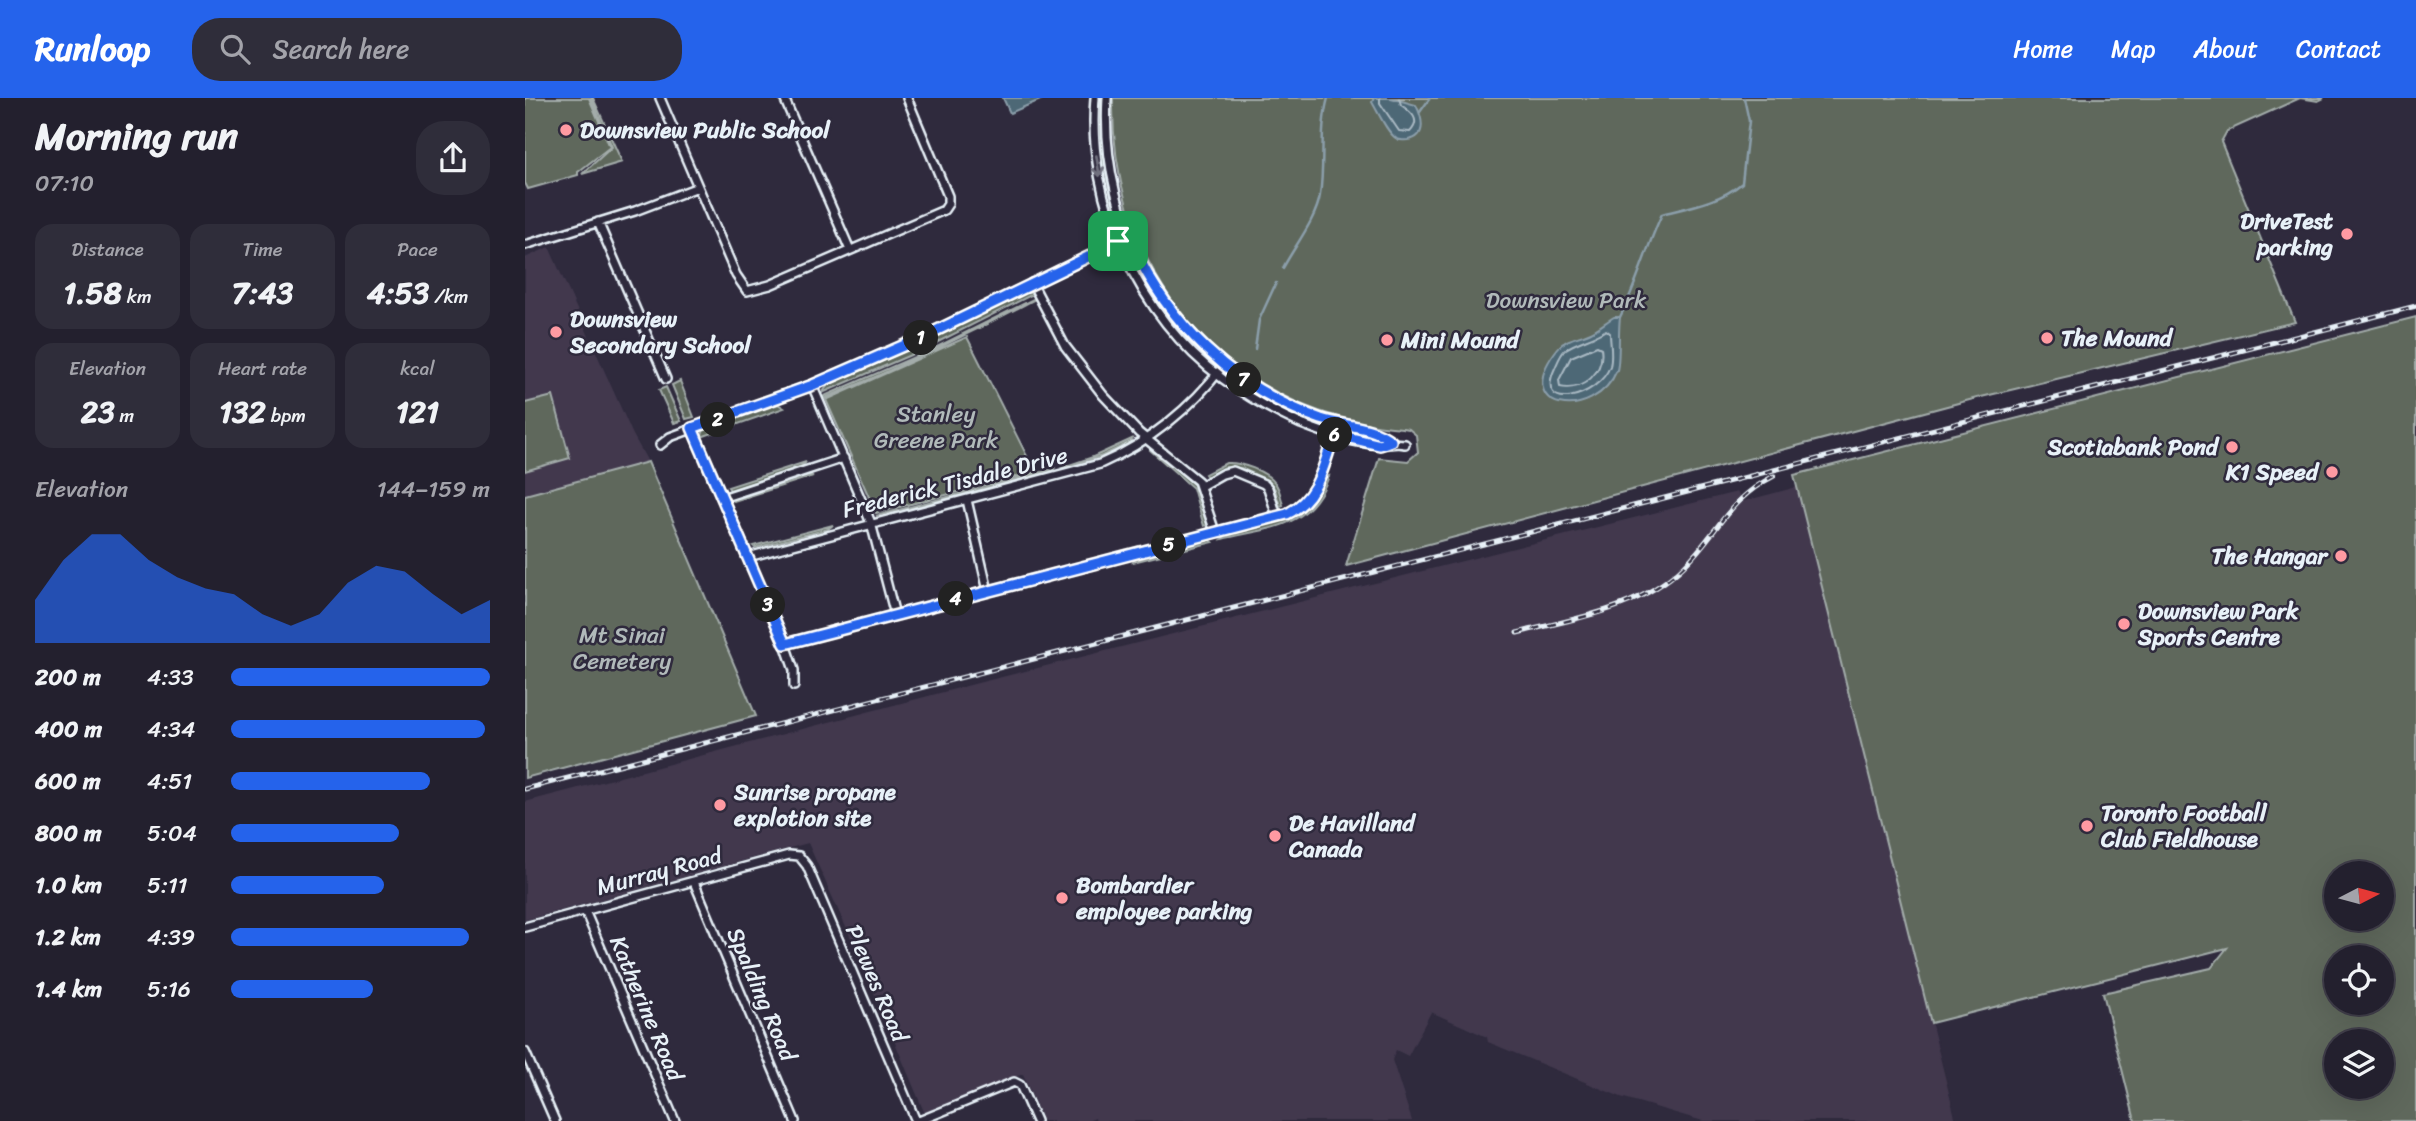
<!DOCTYPE html>
<meta charset="utf-8">
<style>
body{margin:0;font-family:Sriracha,sans-serif;background:#2f2d3a;color:#f1f3f6;height:100vh;display:flex;flex-direction:column;font-size:26px;white-space:nowrap}
*{box-sizing:border-box;margin:0}
p{font-size:23px;color:#a3a3aa}
.icon{flex:none;width:38px;height:38px;fill:none;stroke:currentColor;stroke-width:2;stroke-linecap:round;stroke-linejoin:round}
.map{position:relative;flex:1;overflow:hidden}
.sheet{display:flex;flex-direction:column;background:#23202e;width:525px}
.sheet>*{flex:none}
.needle{width:46px;rotate:84deg}
.buttons{position:absolute;left:1799px;top:763px;display:grid;gap:14px}
.buttons a{display:grid;place-items:center;width:70px;height:70px;border-radius:50%;background:#23202e;box-shadow:0 7px 28px #0002,0 0 0 2px #403e4a;font-size:35px}
.pin{position:absolute;display:grid;place-items:center;width:60px;height:60px;color:#fff;margin:-30px;border-radius:14px;box-shadow:0 4px 10px #0006}
.km{position:absolute;width:35px;height:35px;margin:-18px;border-radius:50%;background:#222;color:#fff;font-size:19px;line-height:35px;text-align:center}
.round{display:grid;place-items:center;flex:none;width:74px;height:74px;border-radius:28px;background:#2f2d3a}
.headline{display:flex;align-items:center;justify-content:space-between;height:119px;padding:0 35px}
h1{font-size:38px;font-weight:800;line-height:52px}
.metrics{display:grid;grid-template-columns:repeat(3,1fr);gap:10px;height:119px;padding:7px 35px}
.metrics div{display:grid;align-content:center;border-radius:18px;background:#2f2d3a;text-align:center}
.metrics b{font-size:30px;font-weight:800}
.metrics small{font-size:19px;font-weight:400}
.metrics p{font-size:19px}
.chart{height:196px;padding:14px 35px}
.chart p{display:flex;justify-content:space-between}
.chart svg{width:100%;height:126px;margin-top:7px;fill:#2563eb;opacity:.7}
ul{padding:0 35px;list-style:none;font-size:23px}
li{display:grid;grid-template-columns:112px 84px 1fr;align-items:center;height:52px}
li i{height:18px;border-radius:9px;background:#2563eb}
header{display:flex;align-items:center;gap:42px;box-sizing:border-box;height:98px;padding:0 35px;background:#2563eb;color:#fff}
header strong{font-size:33px}
nav{display:flex;gap:38px;margin-inline-start:auto;font-size:24px}
.search{width:490px;height:63px;background:#2f2d3a;display:flex;align-items:center;gap:18px;box-sizing:border-box;padding:0 24px;border-radius:28px;color:#a3a3aa;font-size:26px}
main{display:flex;flex:1;min-height:0}
.map>svg:first-child{display:block}
.built{fill:#42394e}
.green{fill:#5e685c;stroke:#a3acaa;stroke-width:2;fill-rule:evenodd}
.water{fill:#4d6776;stroke:#8b9eaa;stroke-width:2}
.lines{fill:none;stroke-linecap:round;stroke-linejoin:round}
.shore{stroke:#aabac4;stroke-width:2}
.stream{stroke:#8b9eaa;stroke-width:2.5}
.minor-casing{stroke:#e8f1f8;stroke-width:12}
.minor{stroke:#2f2a3d;stroke-width:7}
.rail-casing{stroke:#e8f1f8;stroke-width:5}
.rail{stroke:#2f2a3d;stroke-width:2.5;stroke-dasharray:8;stroke-linecap:butt}
.oneway{stroke:#70707e}
.route-casing{stroke:#fff;stroke-width:14}
.route{stroke:#2563eb;stroke-width:9}
.poi-dot{fill:#ff9aa2;stroke:#2f2a3d;stroke-width:2.5}
.labels{text-anchor:middle;stroke-width:5;stroke-linejoin:round;paint-order:stroke}
.poi-label{font-size:23px;font-weight:bold;fill:#e8f1f8;stroke:#2f2a3d;text-anchor:start}
.park-label{font-size:23px;fill:#b1baba;stroke:#2f2a3d}
.street-label{font-size:23px;fill:#e8f1f8;stroke:#2f2a3d}
</style>
<header>
<strong>Runloop</strong>
<div class="search"><svg class="icon" aria-label="search" viewBox="0 0 24 24"><circle cx="10" cy="10" r="6"/><path d="M15 15l6 6"/></svg>Search here</div>
<nav><a>Home</a><a>Map</a><a>About</a><a>Contact</a></nav>
</header>
<main>
<section class="sheet">
<div class="headline"><div><h1>Morning run</h1><p>07:10</p></div><a class="round"><svg class="icon" aria-label="share" viewBox="0 0 24 24"><path d="M12 15V3M7 8l5-5 5 5M5 13v7h14v-7"/></svg></a></div>
<div class="metrics">
<div><p>Distance</p><b>1.58<small> km</small></b></div>
<div><p>Time</p><b>7:43</b></div>
<div><p>Pace</p><b>4:53<small> /km</small></b></div>
</div>
<div class="metrics">
<div><p>Elevation</p><b>23<small> m</small></b></div>
<div><p>Heart rate</p><b>132<small> bpm</small></b></div>
<div><p>kcal</p><b>121</b></div>
</div>
<div class="chart"><p><span>Elevation</span>144–159 m</p>
<svg viewBox="0 0 160 44" preserveAspectRatio="none"><path d="M0 44V29L10 15L20 6L30 6L40 15L50 21L60 25L70 27L80 34L90 38L100 34L110 23L120 17L130 19L140 27L150 34L160 29V44z"/></svg>
</div>
<ul>
<li><b>200 m</b>4:33<i style="width:100%"></i></li>
<li><b>400 m</b>4:34<i style="width:98%"></i></li>
<li><b>600 m</b>4:51<i style="width:77%"></i></li>
<li><b>800 m</b>5:04<i style="width:65%"></i></li>
<li><b>1.0 km</b>5:11<i style="width:59%"></i></li>
<li><b>1.2 km</b>4:39<i style="width:92%"></i></li>
<li><b>1.4 km</b>5:16<i style="width:55%"></i></li>
</ul>
</section>
<div class="map">
<svg width="1891" height="1023" viewBox="0 0 1891 1023">
<rect width="100%" height="100%" fill="#2f2a3d"/>
<filter id="ink" filterUnits="userSpaceOnUse"><feTurbulence type="fractalNoise" baseFrequency=".0143" numOctaves="2"/><feDisplacementMap in="SourceGraphic" scale="14" xChannelSelector="R" yChannelSelector="G"/><feConvolveMatrix kernelMatrix="1 2 1 2 8 2 1 2 1" color-interpolation-filters="sRGB"/></filter>
<g filter="url(#ink)">
<path class="built" d="M 24,149 L 108,337 L 123,364 L 0,397 L 0,160 Z
M 1272,389 L 1431,1023 L 1178,1023 L 1096,999 L 963,944 L 962,939 L 906,914 L 883,958 L 871,952 L 867,962 L 887,1023 L 571,1023 L 570,1020 L 563,1023 L 518,1023 L 498,976 L 400,1016 L 329,847 L 283,745 L 0,822 L 0,704 L 449,586 L 1212,394 L 1219,403 Z"/>
<path class="green" d="M 0,0 L 64,0 L 85,49 L 53,74 L 53,77 L 3,91 L 0,85 Z
M 66,0 L 68,0 L 97,64 L 57,76 L 87,49 Z
M 574,0 L 577,0 L 581,68 L 594,124 L 592,124 L 577,60 Z
M 588,0 L 1799,0 L 1793,3 L 1775,0 L 1702,33 L 1696,44 L 1770,224 L 1452,300 L 821,468 L 854,360 L 883,363 L 893,354 L 891,337 L 884,331 C 861,328 838,327 816,320 C 669,279 585,149 588,0 Z
M 626,190 L 660,235 L 683,258 L 681,260 L 647,224 L 624,192 Z
M 500,194 L 508,196 L 397,252 L 297,295 L 303,287 L 403,243 Z
M 510,200 L 510,201 C 441,238 371,271 298,301 L 297,299 L 408,251 Z
M 1891,219 L 1891,1023 L 1610,1023 L 1578,895 L 1686,870 L 1702,850 L 1406,925 L 1269,377 ZM 1811,775 L 1857,775 L 1857,821 L 1811,821 ZM 1811,859 L 1857,859 L 1857,905 L 1811,905 ZM 1811,943 L 1857,943 L 1857,989 L 1811,989 Z
M 442,239 L 510,374 L 351,415 L 301,302 Z
M 155,283 L 169,319 L 161,321 L 147,287 Z
M 141,289 L 156,323 L 149,325 L 134,292 Z
M 28,298 L 45,360 L 0,373 L 0,305 Z
M 253,306 L 259,310 L 176,339 L 179,332 Z
M 607,341 L 606,344 L 577,358 L 542,370 L 538,369 L 568,359 Z
M 626,349 L 669,387 L 682,427 L 679,428 L 668,390 L 625,352 Z
M 123,364 L 231,618 L 0,680 L 0,397 Z
M 281,364 L 277,368 L 205,392 L 203,389 Z
M 701,365 C 716,364 741,373 750,385 C 755,391 756,400 758,407 L 755,408 L 750,391 L 744,383 L 716,370 L 700,369 L 682,379 L 680,376 Z
M 529,371 L 527,374 L 351,418 Z
M 283,377 L 288,378 L 209,403 L 209,401 Z
M 804,378 C 785,431 746,429 697,441 L 700,437 L 772,417 L 787,405 L 800,379 Z
M 308,427 L 303,431 L 230,450 L 228,448 Z
M 684,441 L 688,444 L 608,464 L 610,460 Z"/>
<path class="water" d="M 478,0 L 520,0 L 485,15 Z
M 849,0 L 866,0 L 891,7 C 897,19 903,39 883,42 C 878,42 876,43 872,41 C 862,35 853,14 847,4 Z
M 1089,219 L 1095,219 C 1093,233 1095,262 1092,272 C 1070,326 982,314 1033,250 C 1041,240 1056,239 1066,234 C 1074,230 1082,223 1089,219 Z"/>
<g class="lines">
<path class="shore" d="M 855,0 L 855,5 L 874,33 L 885,34 C 897,22 886,14 876,7 L 874,0
M 1081,232 L 1085,235 C 1085,245 1088,258 1085,268 C 1074,300 1008,317 1030,270 C 1033,263 1036,255 1041,251 C 1053,243 1069,240 1081,232 Z
M 1072,248 L 1076,250 C 1080,274 1058,294 1035,289 L 1034,282 L 1046,259 Z"/>
<path class="stream" d="M 826,0 L 827,0
M 895,14 L 905,0
M 758,170 C 769,149 792,120 795,97 C 800,65 794,33 803,0
M 1095,219 C 1113,184 1121,150 1137,116 C 1164,109 1195,104 1217,85 L 1224,23 L 1219,0
M 730,251 L 734,222 L 751,185"/>
<defs>
<path id="minor" d="M 135,0 L 211,177 L 222,193 L 245,187 L 419,112 L 423,106 L 423,98 L 382,0
M 259,0 L 325,152
M 570,0 C 561,103 614,220 698,281 C 721,298 750,314 776,326 C 799,335 829,346 854,346 C 863,347 870,344 880,346
M 582,0 C 574,127 646,253 762,307 C 783,316 805,324 827,330 C 842,334 854,333 866,343
M 73,124 L 141,281
M 0,147 L 110,113 L 173,89
M 507,185 L 540,248 L 578,297 L 614,335 L 673,383 L 690,434
M 287,287 L 346,425 L 370,517
M 167,330 L 260,546 L 269,572 L 269,588
M 135,347 L 145,339 L 287,287 L 396,240 L 605,139
M 676,388 L 697,376 L 708,373 L 739,386 L 743,390 L 752,418
M 197,400 L 319,360
M 442,402 L 463,493
M 223,459 L 575,366 C 623,345 667,310 698,268
M 260,546 L 762,416 C 796,400 802,358 812,325
M 169,784 L 270,1023
M 60,813 L 150,1023
M 0,829 L 264,757 L 274,758 L 282,768 L 391,1023
M 0,954 L 30,1023
M 394,1023 L 489,984 L 495,987 L 511,1023"/>
</defs>
<use href="#minor" class="minor-casing"/>
<use href="#minor" class="minor"/>
<defs>
<path id="rail" d="M 992,535 C 1051,520 1114,512 1159,468 C 1193,435 1202,402 1249,378
M 0,691 L 1891,208"/>
</defs>
<use href="#rail" class="rail-casing"/>
<use href="#rail" class="rail"/>
</g>
<defs><path id="oneway-shaft" d="M-6 0H5M1.5-3L5.5 0L1.5 3" fill="none" stroke-width="1.6" stroke-linecap="round" stroke-linejoin="round" transform="scale(1.75)"/></defs>
<use class="oneway" href="#oneway-shaft" transform="translate(573 68) rotate(81)"/>
</g>
<g class="lines" filter="url(#ink)">
<defs>
<path id="route" d="M 604,139 C 641,225 708,290 796,321 C 819,328 848,328 866,343 L 855,347 L 809,336 C 799,367 793,401 762,416 L 260,546 L 167,330 L 288,287 L 396,240 Z"/>
</defs>
<use href="#route" class="route-casing"/>
<use href="#route" class="route"/>
</g>
<g class="poi-dot">
<circle cx="41" cy="32" r="7"/>
<circle cx="1822" cy="136" r="7"/>
<circle cx="31" cy="234" r="7"/>
<circle cx="1522" cy="240" r="7"/>
<circle cx="862" cy="242" r="7"/>
<circle cx="1707" cy="349" r="7"/>
<circle cx="1807" cy="374" r="7"/>
<circle cx="1816" cy="458" r="7"/>
<circle cx="1599" cy="526" r="7"/>
<circle cx="195" cy="707" r="7"/>
<circle cx="1562" cy="728" r="7"/>
<circle cx="750" cy="738" r="7"/>
<circle cx="537" cy="800" r="7"/>
</g>
<g class="labels">
<g class="poi-label">
<text x="55" y="40">Downsview Public School</text>
<text x="1808" y="131" text-anchor="end">DriveTest<tspan x="1808" dy="26">parking</tspan></text>
<text x="45" y="229">Downsview<tspan x="45" dy="26">Secondary School</tspan></text>
<text x="1536" y="248">The Mound</text>
<text x="876" y="250">Mini Mound</text>
<text x="1693" y="357" text-anchor="end">Scotiabank Pond</text>
<text x="1793" y="382" text-anchor="end">K1 Speed</text>
<text x="1802" y="466" text-anchor="end">The Hangar</text>
<text x="1613" y="521">Downsview Park<tspan x="1613" dy="26">Sports Centre</tspan></text>
<text x="209" y="702">Sunrise propane<tspan x="209" dy="26">explotion site</tspan></text>
<text x="1576" y="723">Toronto Football<tspan x="1576" dy="26">Club Fieldhouse</tspan></text>
<text x="764" y="733">De Havilland<tspan x="764" dy="26">Canada</tspan></text>
<text x="551" y="795">Bombardier<tspan x="551" dy="26">employee parking</tspan></text>
</g>
<g class="park-label">
<text x="1041" y="210">Downsview Park</text>
<text x="411" y="324">Stanley<tspan x="411" dy="26">Greene Park</tspan></text>
<text x="97" y="545">Mt Sinai<tspan x="97" dy="26">Cemetery</tspan></text>
</g>
<g class="street-label">
<text transform="translate(430 384) rotate(-14)" y="8">Frederick Tisdale Drive</text>
<text transform="translate(134 773) rotate(-15)" y="8">Murray Road</text>
<text transform="translate(352 885) rotate(67)" y="8">Plewes Road</text>
<text transform="translate(237 896) rotate(67)" y="8">Spalding Road</text>
<text transform="translate(122 910) rotate(67)" y="8">Katherine Road</text>
</g>
</g>
</svg>
<div class="buttons">
<a><svg class="needle" viewBox="-14 -14 28 28"><path d="M0-13l5 13h-10z" fill="#e53935"/><path d="M0 13l5-13h-10z" fill="#a3a3aa"/></svg></a>
<a><svg class="icon" aria-label="locate" viewBox="0 0 24 24"><circle cx="12" cy="12" r="6"/><path d="M12 2v4M12 18v4M2 12h4M18 12h4"/></svg></a>
<a><svg class="icon" aria-label="layers" viewBox="0 0 24 24"><path d="M12 4l9 5-9 5-9-5zM3 14l9 5 9-5"/></svg></a>
</div>
<div class="pin" style="left:593px;top:143px;background:#1e9e55"><svg class="icon" aria-label="arrive" viewBox="0 0 24 24"><path d="M6 21V4h12l-3 4 3 4H6"/></svg></div>
<b class="km" style="left:396px;top:240px">1</b>
<b class="km" style="left:193px;top:322px">2</b>
<b class="km" style="left:243px;top:507px">3</b>
<b class="km" style="left:431px;top:501px">4</b>
<b class="km" style="left:644px;top:447px">5</b>
<b class="km" style="left:810px;top:337px">6</b>
<b class="km" style="left:719px;top:282px">7</b>
</div>
</main>
